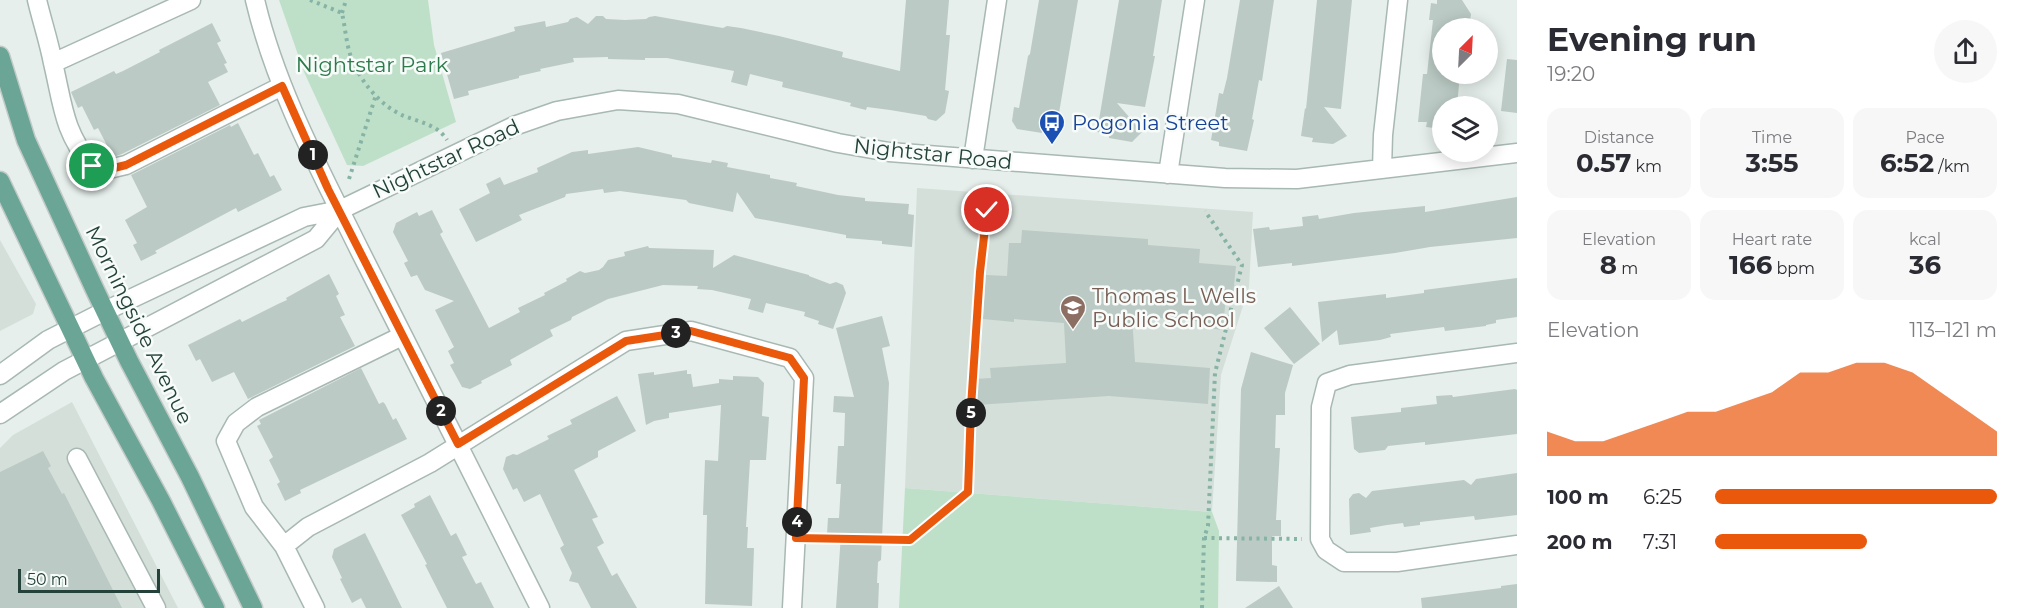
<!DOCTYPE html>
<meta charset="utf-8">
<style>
body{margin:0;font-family:Montserrat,sans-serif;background:#f7f7f7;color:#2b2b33;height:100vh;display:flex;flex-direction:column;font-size:22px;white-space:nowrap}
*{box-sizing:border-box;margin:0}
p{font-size:20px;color:#7c7c81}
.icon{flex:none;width:33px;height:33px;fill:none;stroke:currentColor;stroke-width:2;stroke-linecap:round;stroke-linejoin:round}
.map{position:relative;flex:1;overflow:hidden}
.drawer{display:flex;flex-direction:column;background:#fff;width:510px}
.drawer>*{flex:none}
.needle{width:39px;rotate:24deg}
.fabs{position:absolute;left:1432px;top:18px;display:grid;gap:12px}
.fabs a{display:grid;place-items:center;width:66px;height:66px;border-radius:50%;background:#fff;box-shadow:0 3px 15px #0003;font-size:30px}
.scale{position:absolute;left:18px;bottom:15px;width:142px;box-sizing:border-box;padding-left:6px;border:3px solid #24423a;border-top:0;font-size:16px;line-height:21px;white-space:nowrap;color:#24423a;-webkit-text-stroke:4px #f7fbf9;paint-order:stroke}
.pin{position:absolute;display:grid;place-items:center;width:51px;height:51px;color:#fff;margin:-26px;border:3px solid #fff;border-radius:50%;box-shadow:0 2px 6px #0007}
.km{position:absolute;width:30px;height:30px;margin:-15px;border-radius:50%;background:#222;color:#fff;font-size:16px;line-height:30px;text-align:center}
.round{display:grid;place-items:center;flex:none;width:63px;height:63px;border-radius:32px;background:#f7f7f7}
.summary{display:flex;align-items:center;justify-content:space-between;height:102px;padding:0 30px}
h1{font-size:33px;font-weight:700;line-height:45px}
.metrics{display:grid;grid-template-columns:repeat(3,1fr);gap:9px;height:102px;padding:6px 30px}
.metrics div{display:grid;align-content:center;border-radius:15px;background:#f7f7f7;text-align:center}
.metrics b{font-size:26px;font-weight:700}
.metrics small{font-size:16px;font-weight:400}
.metrics p{font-size:16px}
.chart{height:168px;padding:12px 30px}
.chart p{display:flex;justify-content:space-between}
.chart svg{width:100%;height:108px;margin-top:6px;fill:#ea580c;opacity:.7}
ul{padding:0 30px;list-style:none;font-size:20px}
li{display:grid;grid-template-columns:96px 72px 1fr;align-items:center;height:45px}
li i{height:15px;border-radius:8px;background:#ea580c}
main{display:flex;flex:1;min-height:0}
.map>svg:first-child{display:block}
.built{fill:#d4dfda}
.green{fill:#bfe0c8}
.building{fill:#bbcac4}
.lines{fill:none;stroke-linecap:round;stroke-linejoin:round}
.minor-casing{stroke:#a8b8b2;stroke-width:21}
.major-casing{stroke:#c2cac8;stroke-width:21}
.path{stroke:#86b3a5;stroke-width:4;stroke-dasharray:3 4.5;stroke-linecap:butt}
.minor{stroke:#fff;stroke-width:18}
.major{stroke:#6aa596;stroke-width:18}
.route-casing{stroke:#fff;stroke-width:12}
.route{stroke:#ea580c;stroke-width:8}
.labels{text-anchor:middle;stroke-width:5;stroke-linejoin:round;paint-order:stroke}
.park-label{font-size:21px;fill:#2d7a4b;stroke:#f7fbf9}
.transit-label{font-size:21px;fill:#164399;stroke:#f7fbf9;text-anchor:start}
.street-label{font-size:21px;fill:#24423a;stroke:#f7fbf9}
.education-label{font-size:21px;fill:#785e54;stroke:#f7fbf9;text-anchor:start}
</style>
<main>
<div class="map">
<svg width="1517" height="608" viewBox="0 0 1517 608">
<rect width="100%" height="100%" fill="#e6efeb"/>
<path class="built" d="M 917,188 L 1253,212 L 1249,287 L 1221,375 L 1212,512 L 905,488 Z
M 0,240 L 36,304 L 33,314 L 0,331 Z
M 72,402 L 178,608 L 0,608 L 0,448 L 13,435 Z"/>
<path class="green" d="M 279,0 L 428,0 L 434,45 L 456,122 L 363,166 L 347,165 L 304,72 Z
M 905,488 L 1212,512 L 1219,531 L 1218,608 L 899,608 Z"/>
<path class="building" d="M 906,0 L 949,0 L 946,35 L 950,35 L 945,90 L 949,91 L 945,113 L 936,121 L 928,119 L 926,116 L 890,110 L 867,107 L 866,110 L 850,106 L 851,103 L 782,87 L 783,82 L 750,74 L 747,86 L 731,82 L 734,71 L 667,58 L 645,58 L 645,60 L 608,59 L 608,57 L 573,58 L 574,62 L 540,69 L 541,71 L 519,76 L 519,78 L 468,91 L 469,95 L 454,99 L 441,53 L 515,31 L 514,27 L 545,21 L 546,27 L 568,22 L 570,19 L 577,17 L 588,24 L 596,16 L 603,16 L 606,19 L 625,20 L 646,19 L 649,17 L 655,16 L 723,28 L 727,26 L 741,28 L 779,36 L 843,52 L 842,57 L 900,71 Z
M 1039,0 L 1078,0 L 1056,131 L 1043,129 L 1042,133 L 1017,129 L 1012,121 L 1014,107 L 1019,108 L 1028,56 L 1030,54 Z
M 1119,0 L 1162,0 L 1153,56 L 1155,56 L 1145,107 L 1117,103 L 1142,132 L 1132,142 L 1109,138 L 1109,134 L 1097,132 Z
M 1240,0 L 1274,0 L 1262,81 L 1259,80 L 1252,119 L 1254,120 L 1247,151 L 1219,146 L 1219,142 L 1211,140 L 1219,93 L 1223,94 L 1227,78 Z
M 1317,0 L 1352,0 L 1341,109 L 1324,107 L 1347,136 L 1333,144 L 1312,142 L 1313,138 L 1301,136 L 1305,108 L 1306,109 Z
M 1437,0 L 1462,0 L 1471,14 L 1469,28 L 1443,28 L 1443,74 L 1460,74 L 1457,106 L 1443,106 L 1443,129 L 1426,127 L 1427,122 L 1418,122 L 1423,74 L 1427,74 L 1433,20 L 1429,20 L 1431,3 L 1437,4 Z
M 212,23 L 221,41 L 217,43 L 227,63 L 224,64 L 228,72 L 208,82 L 220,105 L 122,154 L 113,157 L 98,128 L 94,130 L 82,106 L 78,108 L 71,92 L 114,71 L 116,74 L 123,71 L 160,52 L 159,50 Z
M 1507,59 L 1517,60 L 1517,113 L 1501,111 Z
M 238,123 L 254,155 L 258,153 L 270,177 L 274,175 L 282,190 L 238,212 L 236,208 L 155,251 L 157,253 L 141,261 L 133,245 L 137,243 L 125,220 L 147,207 L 131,175 L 230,125 L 231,127 Z
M 638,147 L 672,155 L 672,157 L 711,163 L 712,160 L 728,163 L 727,167 L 770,175 L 770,178 L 797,183 L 796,186 L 838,195 L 865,198 L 865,201 L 909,204 L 908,214 L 914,215 L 912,247 L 882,244 L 882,241 L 846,238 L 846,235 L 755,218 L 737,192 L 733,212 L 689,203 L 686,200 L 620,191 L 604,193 L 603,189 L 566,194 L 565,197 L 519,215 L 522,220 L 476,242 L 459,209 L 490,193 L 486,184 L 500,177 L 504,185 L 538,172 L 537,168 L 572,152 L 588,150 L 588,154 Z
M 1517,197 L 1517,238 L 1430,247 L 1395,253 L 1292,266 L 1292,263 L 1258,267 L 1253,229 L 1269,227 L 1270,230 L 1303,226 L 1302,217 L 1318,215 L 1319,219 L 1354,213 L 1425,206 L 1425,212 Z
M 432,210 L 443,232 L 440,234 L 489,328 L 520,312 L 518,308 L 545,295 L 544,293 L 567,281 L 566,279 L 580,271 L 585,273 L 599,270 L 603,267 L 608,260 L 625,256 L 624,252 L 648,246 L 649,248 L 714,250 L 713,268 L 734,255 L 809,275 L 809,276 L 830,284 L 836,282 L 843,285 L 846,293 L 833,329 L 818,324 L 819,321 L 804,316 L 805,312 L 766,303 L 763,313 L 748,309 L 751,299 L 712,290 L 697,289 L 698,286 L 663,285 L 608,299 L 572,317 L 571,320 L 550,330 L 553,336 L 510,360 L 512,365 L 481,381 L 482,383 L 470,389 L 462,387 L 450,365 L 454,363 L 448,351 L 454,347 L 435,310 L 454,301 L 425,290 L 417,275 L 411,277 L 404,263 L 408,261 L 393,232 L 396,223 L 417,212 L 419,216 Z
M 1022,230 L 1148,239 L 1148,245 L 1200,249 L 1199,263 L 1236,266 L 1233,295 L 1226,294 L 1223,330 L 1207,328 L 1207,322 L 1132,316 L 1135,362 L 1210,368 L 1208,404 L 1109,396 L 976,405 L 974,379 L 991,378 L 990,368 L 1066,363 L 1064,323 L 1014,319 L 1014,322 L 983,319 L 986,275 L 1007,276 L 1009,243 L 1021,243 Z
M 329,274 L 339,294 L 336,296 L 345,315 L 340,317 L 355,346 L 248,399 L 234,372 L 212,382 L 200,359 L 196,361 L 188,345 L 240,319 L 242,322 L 278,304 L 287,300 L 286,298 Z
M 1517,278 L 1517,317 L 1496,320 L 1496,323 L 1486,325 L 1486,326 L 1445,331 L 1444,327 L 1390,334 L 1391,337 L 1380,340 L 1339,345 L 1337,330 L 1322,342 L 1318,302 L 1386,294 L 1386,298 L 1424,293 L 1424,290 Z
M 1290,307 L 1320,344 L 1294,364 L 1264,328 Z
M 882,316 L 890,346 L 882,348 L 889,383 L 881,560 L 878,562 L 877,583 L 879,583 L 878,608 L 836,608 L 841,534 L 827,534 L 828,518 L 839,518 L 841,484 L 836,484 L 838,446 L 844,446 L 845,413 L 833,412 L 834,396 L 854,397 L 836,328 Z
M 1251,352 L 1293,365 L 1285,393 L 1285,415 L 1276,415 L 1275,448 L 1280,448 L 1276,520 L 1281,520 L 1281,536 L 1272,536 L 1272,565 L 1277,566 L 1277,582 L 1236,581 L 1241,389 Z
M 361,368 L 379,404 L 383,402 L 385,404 L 393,420 L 396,418 L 407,439 L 300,490 L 301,493 L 285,501 L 277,484 L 280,482 L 269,460 L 273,457 L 257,426 L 261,424 L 259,420 Z
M 687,370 L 687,374 L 691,374 L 693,387 L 719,383 L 719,379 L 733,380 L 733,376 L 758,377 L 764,383 L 762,416 L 769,417 L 766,460 L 750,460 L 746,527 L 748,527 L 747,548 L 754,548 L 752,606 L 705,604 L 707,515 L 703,515 L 705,460 L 718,461 L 721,405 L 669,413 L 669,418 L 654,421 L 646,425 L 638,374 L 654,372 L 654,375 Z
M 1515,389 L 1517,390 L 1517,434 L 1425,445 L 1425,442 L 1388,446 L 1385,450 L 1359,453 L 1354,449 L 1351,417 L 1401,412 L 1401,408 L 1437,404 L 1436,396 L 1452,395 L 1453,397 Z
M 617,396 L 636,431 L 598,451 L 598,457 L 574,470 L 598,517 L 592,519 L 604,543 L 597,547 L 612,576 L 617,573 L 637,608 L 591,608 L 578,583 L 569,581 L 572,573 L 560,548 L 564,545 L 540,494 L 524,502 L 517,488 L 513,490 L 503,469 L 506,457 L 513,454 L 517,455 L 549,439 L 547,436 L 572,424 L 570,420 Z
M 43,451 L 51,466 L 48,468 L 62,494 L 64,493 L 122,608 L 0,608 L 0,472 Z
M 1517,473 L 1517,515 L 1475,520 L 1474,516 L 1420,522 L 1420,525 L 1404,527 L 1403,523 L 1387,525 L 1370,528 L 1371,532 L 1350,535 L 1349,499 L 1353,494 L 1359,493 L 1366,498 L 1372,491 L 1464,480 L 1471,485 L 1476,479 Z
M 430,495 L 451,536 L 456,533 L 467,555 L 462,557 L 476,584 L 481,582 L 494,608 L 447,608 L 425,565 L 427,564 L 401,515 L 415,507 L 414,504 Z
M 365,533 L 376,555 L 402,608 L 366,608 L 361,598 L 352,603 L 340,579 L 342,578 L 332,557 L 334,549 Z
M 1517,584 L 1517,608 L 1422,608 L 1421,598 L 1501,588 L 1501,586 Z
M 1279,586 L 1293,608 L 1245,608 Z"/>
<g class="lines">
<defs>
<path id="minor" d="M 37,0 C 42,21 49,42 53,63 C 63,105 63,131 92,166 L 109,169 L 126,165 L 282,86
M 255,0 C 276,89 320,170 360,251 C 420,370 481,489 540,608
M 53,63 L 191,0
M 973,159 L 997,0
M 1382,169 L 1383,135 L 1398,0
M 1168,174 L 1195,0
M 1517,353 L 1350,375 L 1327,383 L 1321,407 L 1320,539 L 1326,550 L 1344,562 L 1397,562 L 1517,545
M 0,375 L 48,340 L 105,311 L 304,217 L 340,210 L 514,126 L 557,111 L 618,100 L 678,104 L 838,143 L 889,152 L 1225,178 L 1297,179 L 1517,153
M 0,414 L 64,371 L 316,239 L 340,210
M 77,458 L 156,608
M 284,546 L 308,527 L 430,463 L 626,341 L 691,331 L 790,358 L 804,378 L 792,608
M 315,608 L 284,546 L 254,507 L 226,441 L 236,423 L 257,407 L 402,336"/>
<path id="major" d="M 0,56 L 26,140 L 95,290 L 129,361 L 190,477 L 253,608
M 0,181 L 94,378 L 161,501 L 215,608"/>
</defs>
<use href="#minor" class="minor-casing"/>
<use href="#major" class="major-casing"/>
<path class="path" d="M 310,0 L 342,13 C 345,26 346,41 350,54 C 358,79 380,106 404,116 C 420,122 438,125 447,140
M 342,13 L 346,0
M 349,179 L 376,95
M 812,538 L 910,540 L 968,492 L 971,407 L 980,272 L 987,210
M 1204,538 L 1302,539
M 1202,608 L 1204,538 L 1208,526 L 1215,373 L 1242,265 L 1205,211"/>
<use href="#minor" class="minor"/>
<use href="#major" class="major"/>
</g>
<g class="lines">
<defs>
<path id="route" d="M 92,166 L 110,169 L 126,165 L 282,86 L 328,189 L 458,444 L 626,341 L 691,331 L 790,358 L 804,378 L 796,538 L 910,540 L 968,492 L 971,407 L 980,272 L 987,210"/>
</defs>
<use href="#route" class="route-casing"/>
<use href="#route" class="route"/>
</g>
<defs>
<symbol id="bus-pin" viewBox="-11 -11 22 30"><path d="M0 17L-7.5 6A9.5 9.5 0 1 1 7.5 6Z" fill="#1a4fb4" stroke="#f7fbf9"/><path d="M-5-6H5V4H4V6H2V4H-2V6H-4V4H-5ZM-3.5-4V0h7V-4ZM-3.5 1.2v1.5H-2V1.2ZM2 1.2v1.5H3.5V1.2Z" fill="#fff"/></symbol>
<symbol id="school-pin" viewBox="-11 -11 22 30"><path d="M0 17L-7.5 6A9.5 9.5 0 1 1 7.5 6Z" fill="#8d6e63" stroke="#f7fbf9"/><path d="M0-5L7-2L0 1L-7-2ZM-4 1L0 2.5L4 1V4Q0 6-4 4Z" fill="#fff"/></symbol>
</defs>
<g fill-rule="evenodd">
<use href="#bus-pin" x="1037" y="108" width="30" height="40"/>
<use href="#school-pin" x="1058" y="293" width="30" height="40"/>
</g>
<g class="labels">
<g class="park-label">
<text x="372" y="72">Nightstar Park</text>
</g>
<g class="transit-label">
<text x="1072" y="130">Pogonia Street</text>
</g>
<g class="street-label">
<text transform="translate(933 154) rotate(6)" y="7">Nightstar Road</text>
<text transform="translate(446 159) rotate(-25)" y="7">Nightstar Road</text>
<text transform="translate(139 325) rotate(64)" y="7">Morningside Avenue</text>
</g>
<g class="education-label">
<text x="1092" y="303">Thomas L Wells<tspan x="1092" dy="24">Public School</tspan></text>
</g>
</g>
</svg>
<div class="fabs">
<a><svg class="needle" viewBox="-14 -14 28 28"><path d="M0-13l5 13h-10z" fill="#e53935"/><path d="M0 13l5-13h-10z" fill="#7c7c81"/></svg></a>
<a><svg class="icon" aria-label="layers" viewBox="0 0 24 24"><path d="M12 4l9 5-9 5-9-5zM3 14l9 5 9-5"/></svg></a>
</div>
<div class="scale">50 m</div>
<div class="pin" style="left:92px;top:166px;background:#1e9e55"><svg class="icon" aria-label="arrive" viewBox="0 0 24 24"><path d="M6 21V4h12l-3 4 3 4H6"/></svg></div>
<div class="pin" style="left:987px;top:210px;background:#d93025"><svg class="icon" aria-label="check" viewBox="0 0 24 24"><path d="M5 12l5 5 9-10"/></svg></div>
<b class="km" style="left:313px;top:155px">1</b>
<b class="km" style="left:441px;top:411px">2</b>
<b class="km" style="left:676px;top:333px">3</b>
<b class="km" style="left:797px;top:522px">4</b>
<b class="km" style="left:971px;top:413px">5</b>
</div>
<section class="drawer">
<div class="summary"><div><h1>Evening run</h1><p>19:20</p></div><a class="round"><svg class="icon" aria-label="share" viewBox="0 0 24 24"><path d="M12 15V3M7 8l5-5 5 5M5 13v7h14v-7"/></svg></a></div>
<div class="metrics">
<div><p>Distance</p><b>0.57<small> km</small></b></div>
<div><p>Time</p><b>3:55</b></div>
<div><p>Pace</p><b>6:52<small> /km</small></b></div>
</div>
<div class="metrics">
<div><p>Elevation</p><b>8<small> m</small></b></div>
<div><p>Heart rate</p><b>166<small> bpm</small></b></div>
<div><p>kcal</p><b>36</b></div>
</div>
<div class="chart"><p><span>Elevation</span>113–121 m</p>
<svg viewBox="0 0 160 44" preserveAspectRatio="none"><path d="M0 44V34L10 38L20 38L30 34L40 30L50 26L60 26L70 22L80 18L90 10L100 10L110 6L120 6L130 10L140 18L150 26L160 34V44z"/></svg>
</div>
<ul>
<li><b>100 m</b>6:25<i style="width:100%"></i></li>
<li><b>200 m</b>7:31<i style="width:54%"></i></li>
</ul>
</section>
</main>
